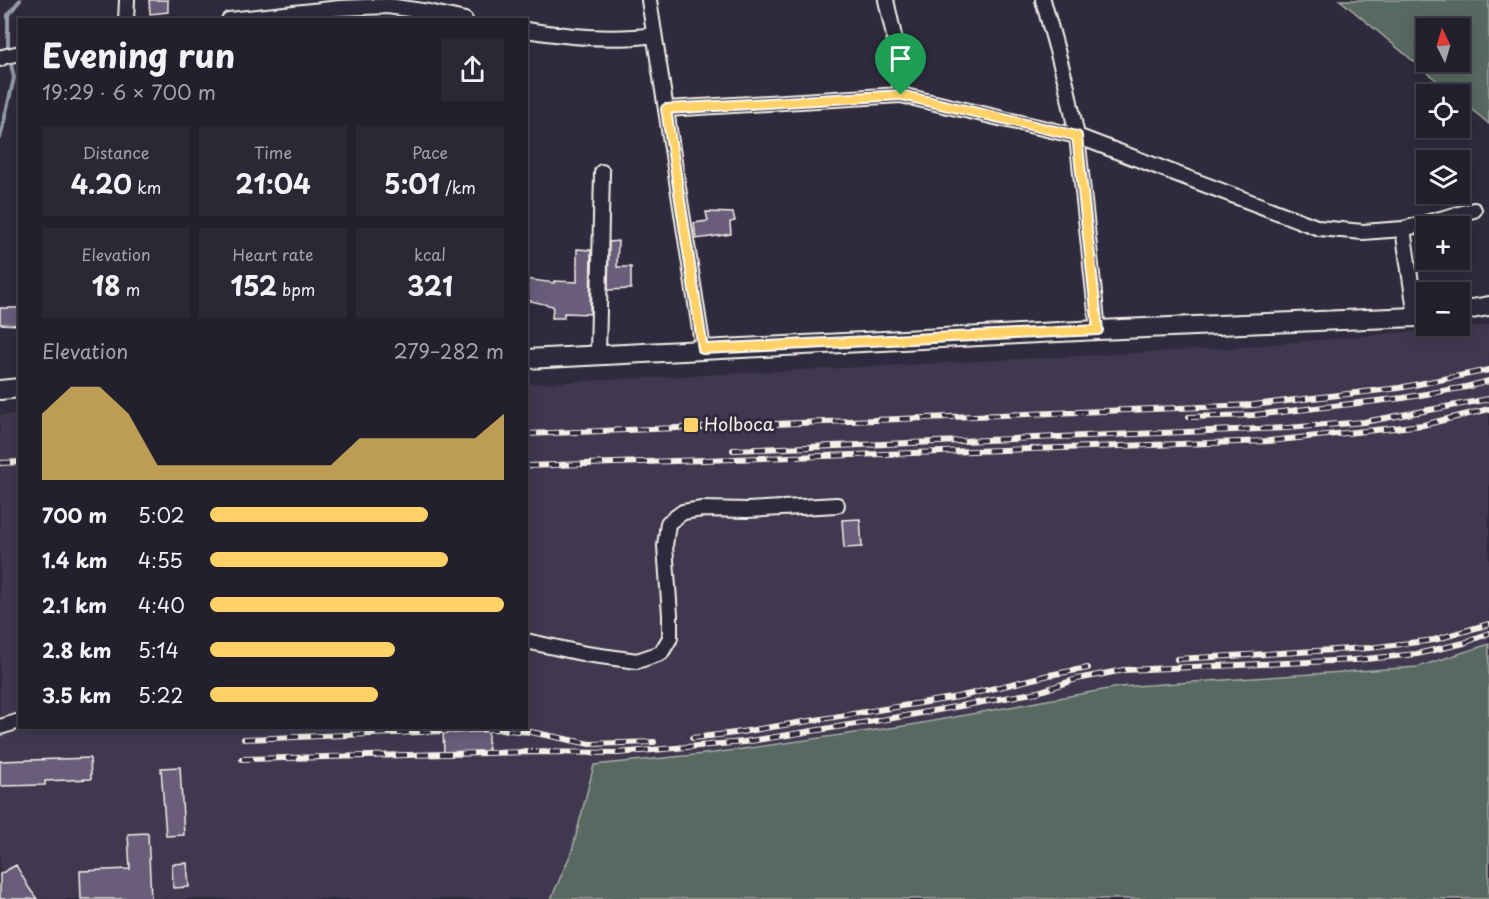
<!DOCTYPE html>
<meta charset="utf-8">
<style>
body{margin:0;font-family:"Playpen Sans",sans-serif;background:#2b2836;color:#f1f3f6;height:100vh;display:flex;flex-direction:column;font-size:22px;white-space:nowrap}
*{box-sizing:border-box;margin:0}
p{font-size:20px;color:#a3a3aa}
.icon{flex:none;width:33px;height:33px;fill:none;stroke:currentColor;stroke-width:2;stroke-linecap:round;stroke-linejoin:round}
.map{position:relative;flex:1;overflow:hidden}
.drawer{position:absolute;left:18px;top:18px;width:510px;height:711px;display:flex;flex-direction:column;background:#23202e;border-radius:0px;box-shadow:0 3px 15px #0003,0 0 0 2px #403e4a}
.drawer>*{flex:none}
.needle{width:39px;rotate:355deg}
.controls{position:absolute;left:1416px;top:18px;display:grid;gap:12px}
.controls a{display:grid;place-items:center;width:54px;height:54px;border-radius:0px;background:#23202e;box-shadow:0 3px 15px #0003,0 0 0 2px #403e4a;font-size:30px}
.pin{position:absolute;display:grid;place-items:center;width:51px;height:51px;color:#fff;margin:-62px -26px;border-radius:50% 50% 50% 0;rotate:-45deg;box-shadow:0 0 6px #0007}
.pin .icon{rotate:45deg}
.round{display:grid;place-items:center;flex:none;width:63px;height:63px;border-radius:0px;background:#2b2836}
.summary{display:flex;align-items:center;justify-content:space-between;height:102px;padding:0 24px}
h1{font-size:33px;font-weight:700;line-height:45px}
.stats{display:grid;grid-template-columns:repeat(3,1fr);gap:9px;height:102px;padding:6px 24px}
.stats div{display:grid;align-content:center;border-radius:0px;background:#2b2836;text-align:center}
.stats b{font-size:26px;font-weight:700}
.stats small{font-size:16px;font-weight:400}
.stats p{font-size:16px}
.chart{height:168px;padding:12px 24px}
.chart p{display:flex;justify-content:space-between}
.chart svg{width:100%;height:108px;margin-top:6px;fill:#ffd166;opacity:.7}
ul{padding:0 24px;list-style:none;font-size:20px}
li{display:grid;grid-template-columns:96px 72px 1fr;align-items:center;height:45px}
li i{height:15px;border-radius:8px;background:#ffd166}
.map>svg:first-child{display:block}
.built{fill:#40394f}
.green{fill:#586962;stroke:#a6ada5;stroke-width:1.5;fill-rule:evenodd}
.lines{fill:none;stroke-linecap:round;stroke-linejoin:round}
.stream{stroke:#959ca9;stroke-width:4}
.building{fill:#695d7a;stroke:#f4f1e8;stroke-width:1.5}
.minor-casing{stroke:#f4f1e8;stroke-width:18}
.major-casing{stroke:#f4f1e8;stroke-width:22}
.minor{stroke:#2f2a3d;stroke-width:14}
.major{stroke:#2f2a3d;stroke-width:18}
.rail-casing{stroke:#f4f1e8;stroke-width:6}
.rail{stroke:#2f2a3d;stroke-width:4;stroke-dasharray:11;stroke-linecap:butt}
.route-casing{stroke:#fff;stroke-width:12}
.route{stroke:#ffd166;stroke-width:8}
.poi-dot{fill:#ffd166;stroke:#2f2a3d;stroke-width:2}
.labels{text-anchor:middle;stroke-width:6;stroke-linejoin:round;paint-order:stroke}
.poi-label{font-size:18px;fill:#f4f1e8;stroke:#2f2a3d;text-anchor:start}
</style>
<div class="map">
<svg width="1489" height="899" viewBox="0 0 1489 899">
<rect width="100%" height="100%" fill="#2f2a3d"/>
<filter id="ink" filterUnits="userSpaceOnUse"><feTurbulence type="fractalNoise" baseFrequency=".0167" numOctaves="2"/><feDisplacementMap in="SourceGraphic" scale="12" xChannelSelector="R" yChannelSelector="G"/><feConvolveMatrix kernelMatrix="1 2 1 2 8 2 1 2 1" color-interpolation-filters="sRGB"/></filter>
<g filter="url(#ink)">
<path class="built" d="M 1489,325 L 1489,644 L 1418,667 L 1119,687 L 911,725 L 714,753 L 595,765 L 572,851 L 551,899 L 0,899 L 0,415 L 19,414 L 20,728 L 526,728 L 527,384 L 1216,349 Z"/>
<path class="green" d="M 1340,0 L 1489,0 L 1489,124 L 1460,100 L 1460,94 L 1453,94 ZM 1426,28 L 1460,28 L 1460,62 L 1426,62 Z
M 1489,644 L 1489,899 L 551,899 L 572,851 L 594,765 L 714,753 L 911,725 L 1119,687 L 1418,667 Z"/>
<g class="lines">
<path class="stream" d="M 8,52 L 8,15 L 20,0
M 0,138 L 14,78 L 10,59"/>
</g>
<path class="building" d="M 149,0 L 168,0 L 168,12 L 150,14 Z
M 706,212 L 733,213 L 735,221 L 730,222 L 731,234 L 696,239 L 694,223 L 708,221 Z
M 618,241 L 617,267 L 631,267 L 631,289 L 608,290 L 609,242 Z
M 577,249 L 591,250 L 590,314 L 564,313 L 564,318 L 552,318 L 553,306 L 526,300 L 526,279 L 554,283 L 554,281 L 577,282 Z
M 0,308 L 20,308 L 20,325 L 0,324 Z
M 860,519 L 862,547 L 844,548 L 842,520 Z
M 443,728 L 488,728 L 488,753 L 444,754 Z
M 90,758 L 91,779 L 45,781 L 45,785 L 0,786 L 0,761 Z
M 180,767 L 184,835 L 166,836 L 161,768 Z
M 148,833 L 151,899 L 81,899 L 80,871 L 130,869 L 128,834 Z
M 187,863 L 189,887 L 173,888 L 172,864 Z
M 16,865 L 29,888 L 37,899 L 0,899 L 0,874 Z"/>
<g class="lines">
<defs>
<path id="minor" d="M 649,0 L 703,349
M 886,0 L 896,45 L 901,95
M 1043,0 L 1066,83 L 1077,136 L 1098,330
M 126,20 L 127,0
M 229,20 L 340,8 L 388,6 L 429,12 L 465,20
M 526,30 C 569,37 612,41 654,35
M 0,59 L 2,57 L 20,53
M 666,109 L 901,95 L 1077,136 L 1319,228 L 1363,232 L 1403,229 L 1474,210
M 1403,229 L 1416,317
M 598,355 L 602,172
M 526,641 L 586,654 L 637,661 L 661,653 L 670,638 L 670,615 L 665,546 L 668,523 L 683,512 L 702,509 L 747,510 L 837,505
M 0,727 L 20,721"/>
<path id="major" d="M 1460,311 L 1489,306
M 526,359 L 1098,330 L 1416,317 L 1426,316
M 0,390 L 20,388"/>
</defs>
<use href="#minor" class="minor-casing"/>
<use href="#major" class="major-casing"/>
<use href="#minor" class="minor"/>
<use href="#major" class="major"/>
<defs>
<path id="rail" d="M 1189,417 L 1254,415 L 1403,398 L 1466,387 L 1489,381
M 526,434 L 1253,405 L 1399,388 L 1489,370
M 733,450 L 1287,428 L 1364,422 L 1489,399
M 0,463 L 20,462
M 526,466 L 1269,441 L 1423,425 L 1489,409
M 1177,659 L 1369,648 L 1434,640 L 1489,624
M 692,738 L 735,733 L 958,697 L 1049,675 L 1088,668
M 244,739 L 496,729 L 531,732 L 590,744 L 654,742
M 242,759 L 528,752 L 618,753 L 744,742 L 899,717 L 1038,692 L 1077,679 L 1124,670 L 1355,660 L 1417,654 L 1464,643 L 1489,633"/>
</defs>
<use href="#rail" class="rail-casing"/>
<use href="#rail" class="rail"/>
</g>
</g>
<g class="lines" filter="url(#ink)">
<defs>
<path id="route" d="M 901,95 L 1077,136 L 1098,330 L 703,349 L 666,109 Z"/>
</defs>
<use href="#route" class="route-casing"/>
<use href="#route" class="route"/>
</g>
<rect class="poi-dot" x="683" y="417" width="16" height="16" rx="3"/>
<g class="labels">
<g class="poi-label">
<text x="704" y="431">Holboca</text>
</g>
</g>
</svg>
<div class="controls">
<a><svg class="needle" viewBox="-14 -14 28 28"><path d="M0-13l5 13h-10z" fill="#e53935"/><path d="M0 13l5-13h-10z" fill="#a3a3aa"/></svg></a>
<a><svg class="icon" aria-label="locate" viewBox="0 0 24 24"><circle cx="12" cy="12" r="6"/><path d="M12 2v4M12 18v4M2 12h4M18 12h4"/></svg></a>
<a><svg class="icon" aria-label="layers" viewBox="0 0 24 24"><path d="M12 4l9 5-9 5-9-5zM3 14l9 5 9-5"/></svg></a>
<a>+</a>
<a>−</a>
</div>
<div class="pin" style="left:901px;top:95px;background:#1e9e55"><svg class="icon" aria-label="arrive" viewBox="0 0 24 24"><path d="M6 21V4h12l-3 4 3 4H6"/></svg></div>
<section class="drawer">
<div class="summary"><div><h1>Evening run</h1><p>19:29 · 6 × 700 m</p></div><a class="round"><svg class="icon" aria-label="share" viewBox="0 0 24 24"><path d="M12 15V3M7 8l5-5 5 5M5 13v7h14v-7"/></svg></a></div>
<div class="stats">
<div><p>Distance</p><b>4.20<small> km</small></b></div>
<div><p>Time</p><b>21:04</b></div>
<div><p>Pace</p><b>5:01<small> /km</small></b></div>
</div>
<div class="stats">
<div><p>Elevation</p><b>18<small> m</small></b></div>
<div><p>Heart rate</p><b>152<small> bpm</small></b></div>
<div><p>kcal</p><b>321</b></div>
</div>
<div class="chart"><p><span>Elevation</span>279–282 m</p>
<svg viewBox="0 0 160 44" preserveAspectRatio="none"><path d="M0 44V17L10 6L20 6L30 17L40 38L50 38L60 38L70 38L80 38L90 38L100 38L110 27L120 27L130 27L140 27L150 27L160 17V44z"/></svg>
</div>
<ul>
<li><b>700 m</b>5:02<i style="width:74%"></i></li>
<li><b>1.4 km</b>4:55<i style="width:81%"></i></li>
<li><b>2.1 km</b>4:40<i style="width:100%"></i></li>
<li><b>2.8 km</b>5:14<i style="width:63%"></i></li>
<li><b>3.5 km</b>5:22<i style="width:57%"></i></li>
</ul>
</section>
</div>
